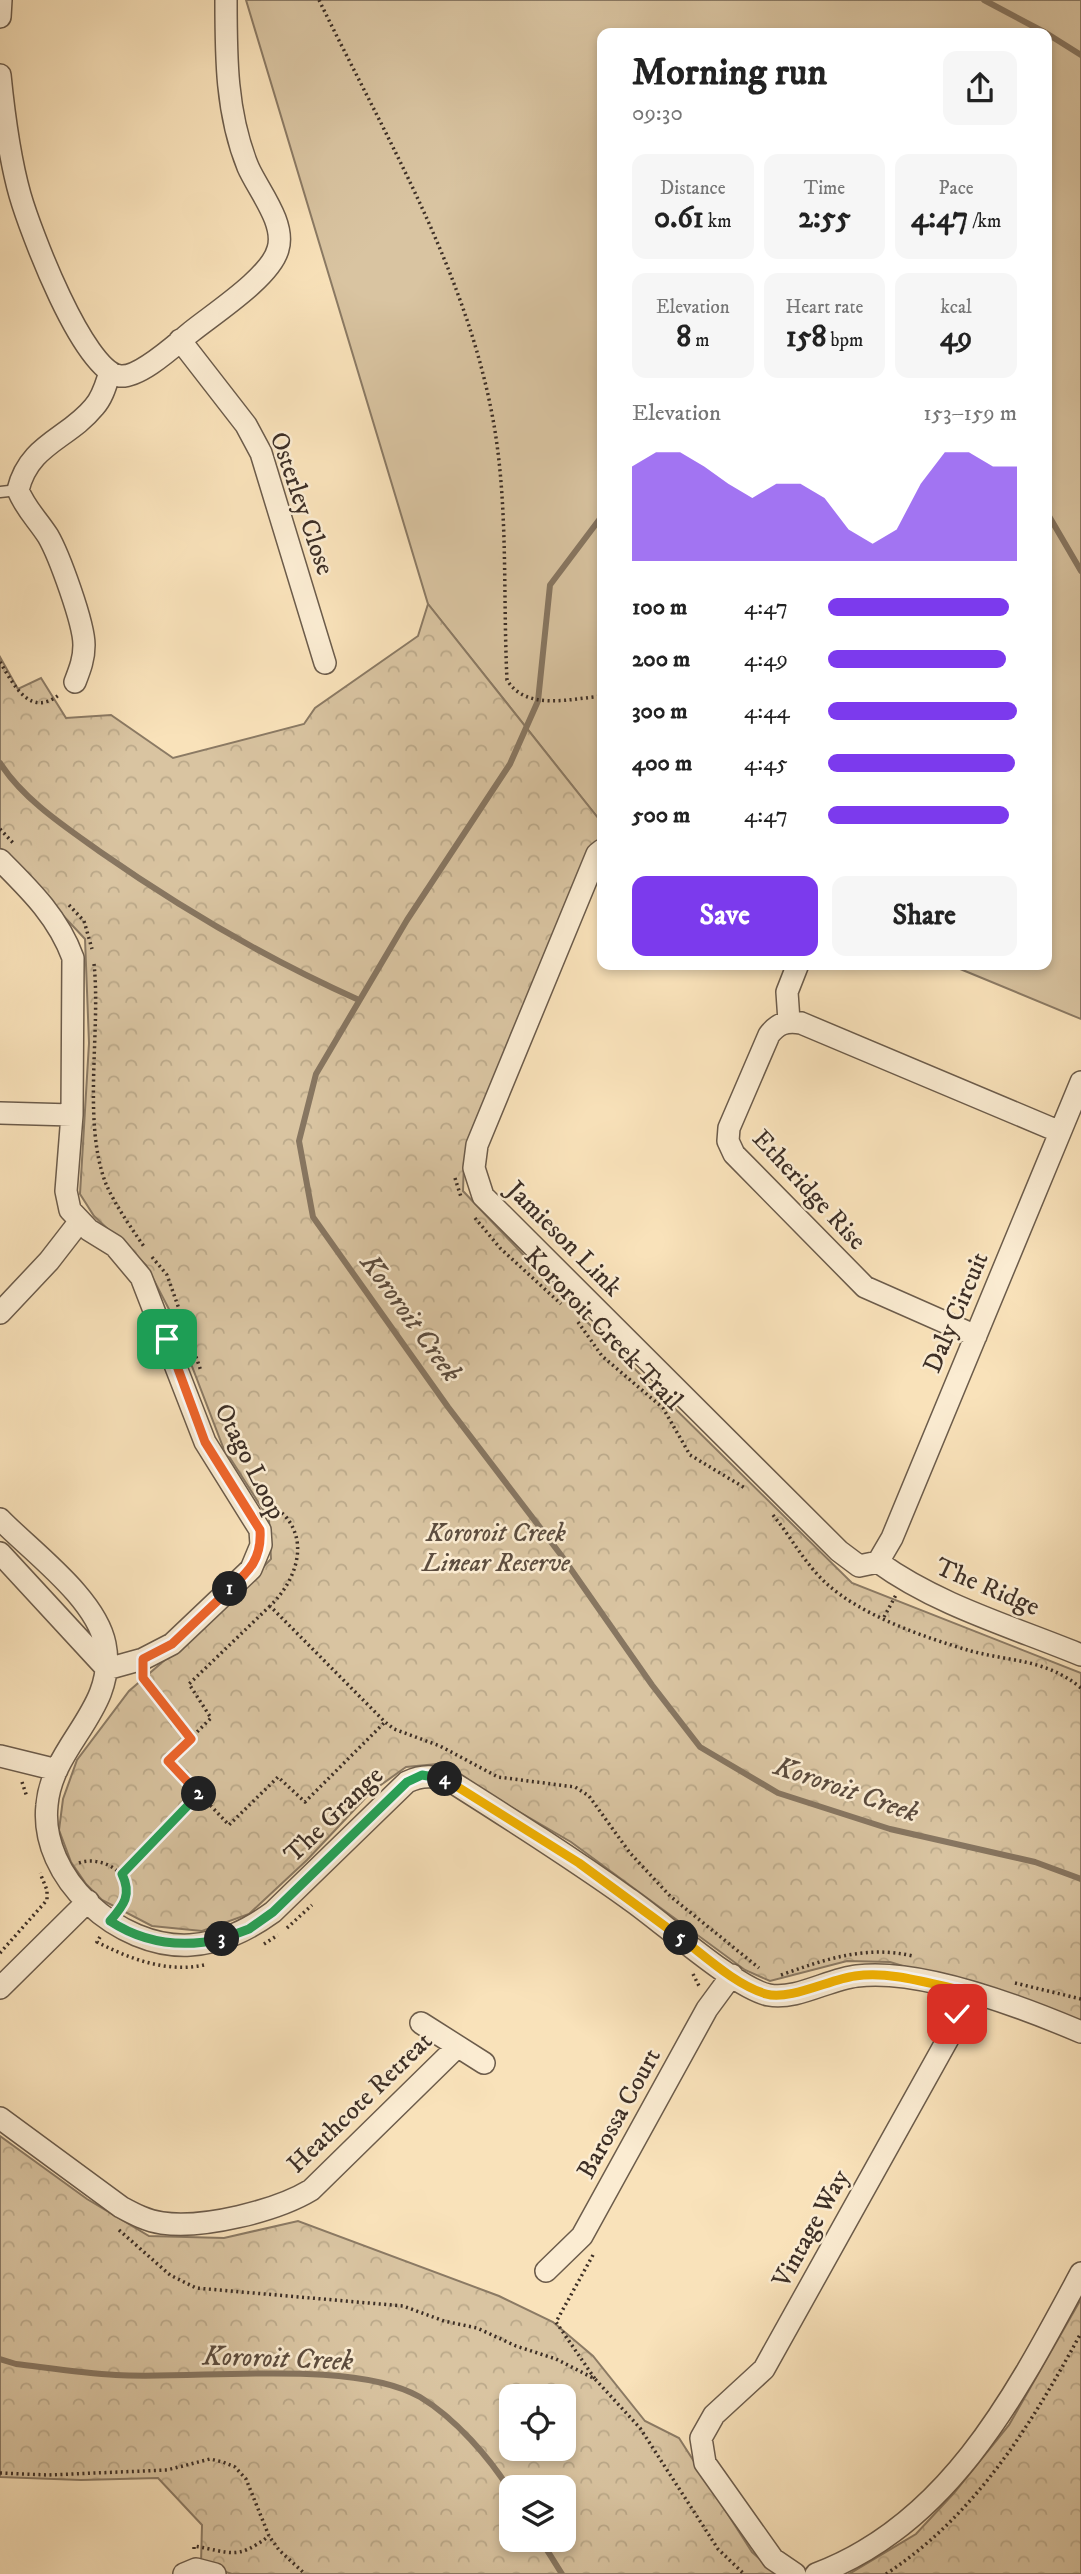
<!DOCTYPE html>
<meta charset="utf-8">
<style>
body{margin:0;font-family:"IM FELL DW Pica",serif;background:#f6f6f6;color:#222;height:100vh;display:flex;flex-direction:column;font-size:26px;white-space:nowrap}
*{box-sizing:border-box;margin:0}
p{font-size:23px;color:#767676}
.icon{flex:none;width:38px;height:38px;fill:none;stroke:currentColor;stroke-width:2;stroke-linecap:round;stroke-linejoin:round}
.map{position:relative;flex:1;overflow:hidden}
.panel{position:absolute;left:597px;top:28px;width:455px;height:942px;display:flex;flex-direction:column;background:#fff;border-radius:14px;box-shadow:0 4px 10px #0003}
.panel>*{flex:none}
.fabs{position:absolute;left:499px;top:2384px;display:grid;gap:14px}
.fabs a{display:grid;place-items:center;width:77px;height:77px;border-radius:14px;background:#fff;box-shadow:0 4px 10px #0003;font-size:35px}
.pin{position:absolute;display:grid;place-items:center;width:60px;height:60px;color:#fff;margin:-30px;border-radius:14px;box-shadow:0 4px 10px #0006}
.km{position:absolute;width:35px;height:35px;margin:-18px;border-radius:50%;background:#222;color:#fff;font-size:19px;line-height:35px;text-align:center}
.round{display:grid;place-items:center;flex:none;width:74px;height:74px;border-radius:14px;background:#f6f6f6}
.headline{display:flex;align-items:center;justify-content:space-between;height:119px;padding:0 35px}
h1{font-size:38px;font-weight:800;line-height:52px}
.metrics{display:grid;grid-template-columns:repeat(3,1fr);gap:10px;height:119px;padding:7px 35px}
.metrics div{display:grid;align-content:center;border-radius:14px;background:#f6f6f6;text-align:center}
.metrics b{font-size:30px;font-weight:800}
.metrics small{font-size:19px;font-weight:400}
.metrics p{font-size:19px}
.chart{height:196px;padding:14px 35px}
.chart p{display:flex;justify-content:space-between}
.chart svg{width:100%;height:126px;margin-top:7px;fill:#7c3aed;opacity:.7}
.primary-button{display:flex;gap:14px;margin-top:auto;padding:14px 35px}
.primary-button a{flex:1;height:80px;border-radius:14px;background:#7c3aed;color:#fff;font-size:28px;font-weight:800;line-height:80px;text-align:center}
.primary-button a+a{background:#f6f6f6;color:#222}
ul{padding:0 35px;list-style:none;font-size:23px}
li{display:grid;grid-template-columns:112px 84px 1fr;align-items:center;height:52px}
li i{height:18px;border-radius:9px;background:#7c3aed}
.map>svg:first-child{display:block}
.grass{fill:#d9c4a1;stroke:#8b7a64;stroke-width:2}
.park{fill:url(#park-crowns);stroke:#8b7a64;stroke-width:2;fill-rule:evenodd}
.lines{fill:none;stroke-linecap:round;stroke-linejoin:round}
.stream{stroke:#877661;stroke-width:6}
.lane-casing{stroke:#6c5c4b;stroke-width:13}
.street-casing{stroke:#6c5c4b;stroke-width:24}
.path{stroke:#3d2f26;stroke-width:3.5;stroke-dasharray:2 3.5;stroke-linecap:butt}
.lane{stroke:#fbecd2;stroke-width:10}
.street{stroke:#fbecd2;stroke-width:21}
.split-1-casing{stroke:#fff;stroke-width:14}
.split-2-casing{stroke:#fff;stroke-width:14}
.split-3-casing{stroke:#fff;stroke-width:14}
.split-4-casing{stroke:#fff;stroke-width:14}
.split-5-casing{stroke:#fff;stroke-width:14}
.split-6-casing{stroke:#fff;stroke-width:14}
.split-1{stroke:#f0652b;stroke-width:9}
.split-2{stroke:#f0652b;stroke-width:9}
.split-3{stroke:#22a559;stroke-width:9}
.split-4{stroke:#22a559;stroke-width:9}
.split-5{stroke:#f5b400;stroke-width:9}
.split-6{stroke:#f5b400;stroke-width:9}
.labels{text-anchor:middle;stroke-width:5;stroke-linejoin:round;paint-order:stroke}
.street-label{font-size:26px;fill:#3d2f26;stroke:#fbecd2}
.park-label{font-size:26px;font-style:italic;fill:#5c4d3f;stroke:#fbecd2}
.water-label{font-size:28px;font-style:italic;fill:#5c4c3e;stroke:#fbecd2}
</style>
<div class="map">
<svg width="1081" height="2574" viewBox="0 0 1081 2574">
<defs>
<pattern id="park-crowns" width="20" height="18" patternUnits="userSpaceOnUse" patternTransform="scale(1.75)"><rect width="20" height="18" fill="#d9c4a1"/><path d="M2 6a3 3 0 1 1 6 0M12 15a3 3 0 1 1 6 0" fill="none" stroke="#bba98a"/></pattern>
</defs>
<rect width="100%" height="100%" fill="#f9e2ba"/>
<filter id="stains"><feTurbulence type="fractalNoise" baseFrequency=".00286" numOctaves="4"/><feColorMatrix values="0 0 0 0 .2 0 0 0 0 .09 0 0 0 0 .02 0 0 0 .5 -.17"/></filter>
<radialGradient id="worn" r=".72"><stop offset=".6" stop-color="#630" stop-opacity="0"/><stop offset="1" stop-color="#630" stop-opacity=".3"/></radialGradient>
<path class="grass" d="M 246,0 L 1081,0 L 1081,1019 L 948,964 L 1046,964 L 1046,33 L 602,33 L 602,823 L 428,604 Z"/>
<path class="park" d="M 428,604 L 602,823 L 602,836 L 530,993 L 464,1161 L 463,1191 L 583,1318 L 852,1583 L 1081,1673 L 1081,2021 L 890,1962 L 847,1961 L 770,1981 L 745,1970 L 571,1842 L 437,1764 L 406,1767 L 371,1792 L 307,1860 L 249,1914 L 202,1931 L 152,1926 L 102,1900 L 86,1884 L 71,1862 L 59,1830 L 63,1799 L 77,1760 L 129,1691 L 225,1608 L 271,1559 L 269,1519 L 223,1447 L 173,1317 L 146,1265 L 94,1216 L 80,1194 L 89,1043 L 85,939 L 0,848 L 0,657 L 18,689 L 41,678 L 66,718 L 111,715 L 173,758 L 304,724 L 315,708 L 418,636 Z
M 0,2136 L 87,2199 L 149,2236 L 224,2238 L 298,2221 L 499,2296 L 553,2322 L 593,2356 L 645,2421 L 679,2438 L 752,2552 L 777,2574 L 232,2574 L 201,2564 L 202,2525 L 158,2478 L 81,2480 L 0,2477 ZM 511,2396 L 564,2396 L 564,2448 L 511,2448 ZM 511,2487 L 564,2487 L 564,2539 L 511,2539 Z
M 1081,2299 L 1081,2574 L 849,2574 L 916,2534 L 954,2493 L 1009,2425 Z"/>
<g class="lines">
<path class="stream" d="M 984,0 L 1046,33
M 1046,33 L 1081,55
M 1046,511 L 1081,571
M 602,516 L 550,585 L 538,701 L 510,764 L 407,920 L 316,1074 L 299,1141 L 313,1217 L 448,1407 L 561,1555 L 652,1685 L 700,1747 L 778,1793 L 890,1829 L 1035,1862 L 1081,1879
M 0,763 C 24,800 64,826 99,851 C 182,909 267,959 359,1000
M 0,2359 L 16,2364 C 49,2368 82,2373 116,2375 C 197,2380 352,2358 420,2397 C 455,2418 490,2458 511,2492
M 540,2539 L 562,2574"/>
<defs>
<path id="lane" d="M 0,492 L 18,490"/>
<path id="street" d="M 0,17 L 1,0
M 0,75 C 4,115 9,156 20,195 C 30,230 83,371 120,376 C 140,378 175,345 191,332 C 213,314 271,277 278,249 C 286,223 258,190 248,167 C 226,113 226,57 226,0
M 180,340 L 246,425 L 261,453 L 325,663
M 75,682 C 80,669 84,659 84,645 C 84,623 59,555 48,536 C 37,519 25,508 18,490 C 29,444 68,439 94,407 C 103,397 106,384 110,372
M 602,850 L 597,854 L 477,1145 L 474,1168 L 483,1196 L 839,1551 L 859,1566 L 878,1562
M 0,860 C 30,890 58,917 73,958 L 72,1115 L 66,1191 L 70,1210 L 89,1230 L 115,1246 L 141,1277 L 205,1442 L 260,1530 L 261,1545 L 251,1569 L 172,1644 L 143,1659 L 107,1669
M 789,1021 L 787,992 L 798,964
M 0,1113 L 72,1115
M 0,1313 L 49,1261 L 80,1221
M 976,1336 L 865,1287 L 734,1154 L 728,1141 L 729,1128 L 769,1035 C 778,1023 786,1021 801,1023 L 1060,1132
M 0,1519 C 32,1552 96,1598 105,1644 C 118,1709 52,1744 47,1805 C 39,1878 119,1949 190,1945 C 222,1943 248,1930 273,1912 L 407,1782 C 424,1774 435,1776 452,1782 C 512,1820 572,1858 629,1899 C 660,1920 736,1989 769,1995 C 797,2000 829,1979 857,1976 C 920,1968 1022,2007 1081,2032
M 0,1553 L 107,1669
M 878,1562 L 892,1538 L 1081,1082
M 878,1562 C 937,1605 1013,1627 1081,1655
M 0,1756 L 57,1770
M 0,1988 L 88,1901
M 421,2023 L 484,2063
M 0,2118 L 121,2207 C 134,2214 147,2221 162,2223 C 203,2229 276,2211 311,2190 L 457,2047
M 546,2271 L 582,2236 L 707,2009 L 732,1975
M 184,2574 L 196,2569 L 215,2574
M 795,2574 L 773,2559 L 705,2463 L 701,2438 L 714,2415 L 764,2369 L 949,2037 L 962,1990
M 816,2574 C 950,2524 1017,2392 1081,2273"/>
</defs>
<use href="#lane" class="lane-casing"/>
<use href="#street" class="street-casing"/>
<path class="path" d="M 319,0 C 386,138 470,277 495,431 C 508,513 503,597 507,680 C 526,711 570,699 602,696
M 0,662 C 14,685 30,719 60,694
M 0,829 L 15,845
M 69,905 L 84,921 L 92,949
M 94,964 C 101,1030 82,1123 106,1184 C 115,1205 132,1229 145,1248
M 455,1178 L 461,1197
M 475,1218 L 500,1248 L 561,1304
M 152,1257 L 167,1275 L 201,1371
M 578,1322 L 602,1356 L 663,1408 L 690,1455 L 745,1488
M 265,1499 C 272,1506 280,1510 286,1517 C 310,1546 293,1584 270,1606 L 385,1722 L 394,1729 L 440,1746 L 498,1777 L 575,1787 L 589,1796 L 630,1853 L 670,1896 L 759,1968
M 773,1515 C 791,1537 805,1564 826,1583 C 860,1615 926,1638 971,1651 C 1012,1662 1046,1659 1081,1688
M 270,1606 L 189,1684 L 211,1718 L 168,1761 L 229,1825 L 278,1777 L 305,1802 L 385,1722
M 884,1617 L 896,1595
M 144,1680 L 191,1739
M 22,1782 L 27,1797
M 79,1863 C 104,1854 140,1878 123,1905
M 122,1874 L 200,1795
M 287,1928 L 312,1905
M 100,1937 L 97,1942 C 130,1959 167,1973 204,1965
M 264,1944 L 278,1935
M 0,1953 L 47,1900 L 47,1890 L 40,1873
M 693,1974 L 700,1988
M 781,1975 C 826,1959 866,1945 913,1956
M 1015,1983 L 1081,1999
M 119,2230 L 170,2275 L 196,2288 L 403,2306 L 444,2321 L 477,2328 L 516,2346 L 556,2359 L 595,2379 L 640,2428 L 718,2549 L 744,2574
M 593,2255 L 556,2322 L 595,2379
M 0,2473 L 48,2475 L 167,2470 L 210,2459 L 223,2462 L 235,2467 L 246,2479 L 269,2536 L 279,2550 L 305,2574
M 194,2549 L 194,2546 C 231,2552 236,2561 269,2536
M 886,2574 C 976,2515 1031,2425 1081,2333"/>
<use href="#lane" class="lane"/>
<use href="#street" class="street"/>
</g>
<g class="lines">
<defs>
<path id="split-1" d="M 167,1339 L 205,1442 L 260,1530 C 262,1559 249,1571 230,1589"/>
<path id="split-2" d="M 199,1794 L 168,1761 L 191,1739 L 143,1678 L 143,1659 L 172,1644 L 230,1589"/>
<path id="split-3" d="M 199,1794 L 122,1874 C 132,1895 124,1905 110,1921 C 145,1944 182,1948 222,1939"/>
<path id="split-4" d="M 222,1939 L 249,1929 L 273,1912 L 407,1782 L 422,1775 L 445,1779"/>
<path id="split-5" d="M 445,1779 L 579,1863 L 681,1938"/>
<path id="split-6" d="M 681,1938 C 706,1957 736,1985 766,1994 C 789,2001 831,1979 855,1976 C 891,1971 927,1983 961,1990 L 957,2014"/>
</defs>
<use href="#split-1" class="split-1-casing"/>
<use href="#split-2" class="split-2-casing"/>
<use href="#split-3" class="split-3-casing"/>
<use href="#split-4" class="split-4-casing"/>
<use href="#split-5" class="split-5-casing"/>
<use href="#split-6" class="split-6-casing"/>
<use href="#split-1" class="split-1"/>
<use href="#split-2" class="split-2"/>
<use href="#split-3" class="split-3"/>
<use href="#split-4" class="split-4"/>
<use href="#split-5" class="split-5"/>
<use href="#split-6" class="split-6"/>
</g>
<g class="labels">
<g class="street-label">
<text transform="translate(303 503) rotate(71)" y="9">Osterley Close</text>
<text transform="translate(810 1189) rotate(47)" y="9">Etheridge Rise</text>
<text transform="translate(565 1238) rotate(45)" y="9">Jamieson Link</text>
<text transform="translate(955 1312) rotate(-67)" y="9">Daly Circuit</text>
<text transform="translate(604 1328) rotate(46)" y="9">Kororoit Creek Trail</text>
<text transform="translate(251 1461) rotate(63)" y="9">Otago Loop</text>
<text transform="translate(988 1586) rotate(23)" y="9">The Ridge</text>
<text transform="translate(333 1814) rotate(-44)" y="9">The Grange</text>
<text transform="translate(359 2102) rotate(-44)" y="9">Heathcote Retreat</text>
<text transform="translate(618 2113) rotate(-61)" y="9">Barossa Court</text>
<text transform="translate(810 2228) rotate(-61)" y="9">Vintage Way</text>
</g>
<g class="park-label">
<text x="496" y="1541">Kororoit Creek<tspan x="496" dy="30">Linear Reserve</tspan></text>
</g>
<g class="water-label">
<text transform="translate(412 1317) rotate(54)" y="10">Kororoit Creek</text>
<text transform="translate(847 1788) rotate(19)" y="10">Kororoit Creek</text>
<text transform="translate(278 2357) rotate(2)" y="10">Kororoit Creek</text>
</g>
</g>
<rect width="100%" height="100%" filter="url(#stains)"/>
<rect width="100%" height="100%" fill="url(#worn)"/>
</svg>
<div class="fabs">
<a><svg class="icon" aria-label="locate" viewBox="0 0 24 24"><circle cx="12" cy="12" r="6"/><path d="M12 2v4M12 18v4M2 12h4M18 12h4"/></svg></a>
<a><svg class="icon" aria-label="layers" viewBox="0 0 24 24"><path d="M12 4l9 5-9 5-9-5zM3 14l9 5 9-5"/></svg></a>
</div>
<div class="pin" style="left:167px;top:1339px;background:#1e9e55"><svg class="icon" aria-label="arrive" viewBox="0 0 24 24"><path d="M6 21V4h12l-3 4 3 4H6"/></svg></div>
<div class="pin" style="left:957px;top:2014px;background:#d93025"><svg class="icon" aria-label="check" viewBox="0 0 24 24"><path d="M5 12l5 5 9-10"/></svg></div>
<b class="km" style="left:230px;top:1589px">1</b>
<b class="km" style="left:199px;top:1794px">2</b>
<b class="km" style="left:222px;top:1939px">3</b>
<b class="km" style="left:445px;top:1779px">4</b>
<b class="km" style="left:681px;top:1938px">5</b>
<section class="panel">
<div class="headline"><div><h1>Morning run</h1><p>09:30</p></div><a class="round"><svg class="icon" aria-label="share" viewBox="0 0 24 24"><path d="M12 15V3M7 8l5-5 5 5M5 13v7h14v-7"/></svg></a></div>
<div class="metrics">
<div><p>Distance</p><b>0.61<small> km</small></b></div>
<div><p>Time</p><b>2:55</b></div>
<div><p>Pace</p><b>4:47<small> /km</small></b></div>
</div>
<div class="metrics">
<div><p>Elevation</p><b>8<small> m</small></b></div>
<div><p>Heart rate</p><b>158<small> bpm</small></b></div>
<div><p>kcal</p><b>49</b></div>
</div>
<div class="chart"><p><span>Elevation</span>153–159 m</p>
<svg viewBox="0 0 160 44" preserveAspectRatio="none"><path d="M0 44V11L10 6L20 6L30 11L40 17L50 22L60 17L70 17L80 22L90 33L100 38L110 33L120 17L130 6L140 6L150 11L160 11V44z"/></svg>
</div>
<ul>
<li><b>100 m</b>4:47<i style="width:96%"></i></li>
<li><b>200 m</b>4:49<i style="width:94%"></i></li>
<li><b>300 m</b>4:44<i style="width:100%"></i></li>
<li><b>400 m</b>4:45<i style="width:99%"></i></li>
<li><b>500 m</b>4:47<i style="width:96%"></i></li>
</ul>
<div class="primary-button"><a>Save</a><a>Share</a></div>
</section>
</div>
